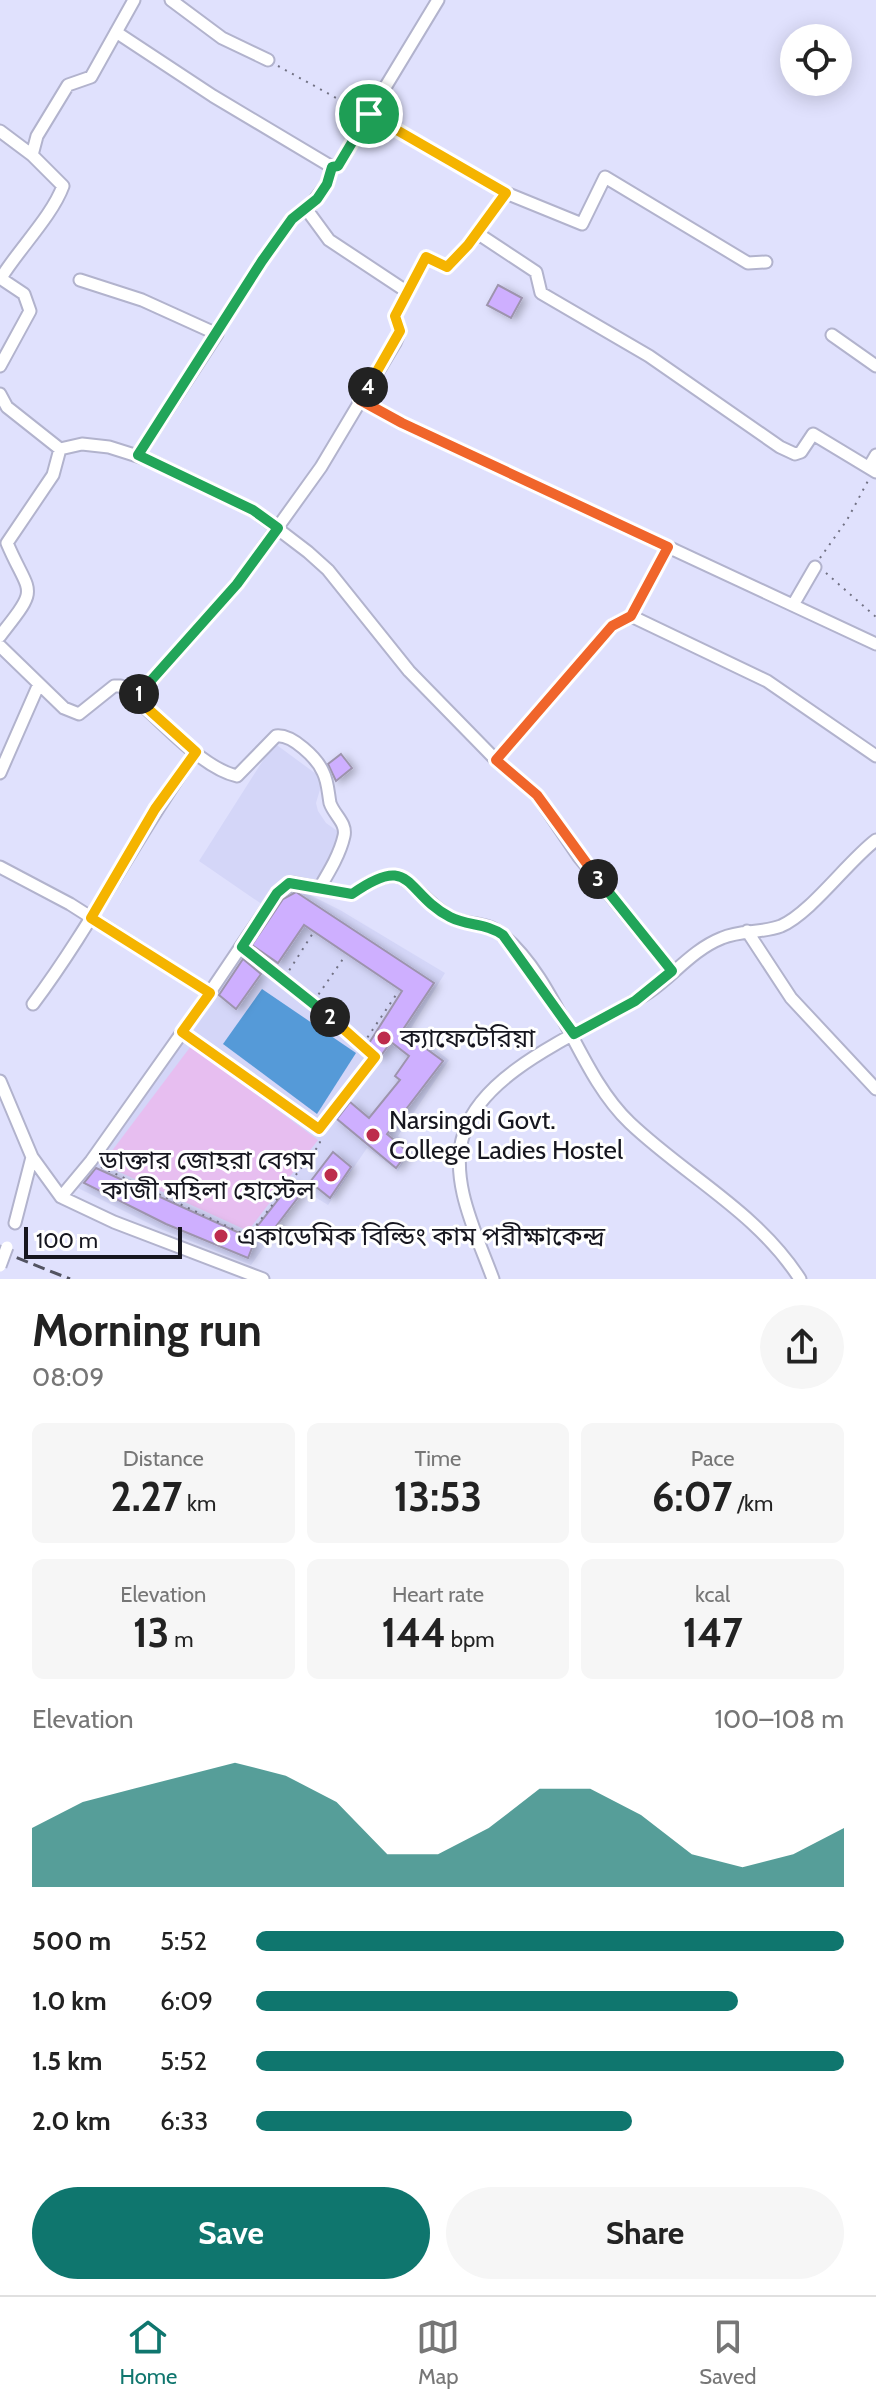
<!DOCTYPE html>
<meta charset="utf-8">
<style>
body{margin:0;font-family:Cabin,"Noto Sans Bengali",sans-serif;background:#f6f6f6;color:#222;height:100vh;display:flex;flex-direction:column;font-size:30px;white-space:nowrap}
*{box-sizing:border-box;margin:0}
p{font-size:26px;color:#767676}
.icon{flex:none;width:44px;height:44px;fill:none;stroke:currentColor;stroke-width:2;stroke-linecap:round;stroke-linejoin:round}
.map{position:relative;height:1279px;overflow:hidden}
.side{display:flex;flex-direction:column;background:#fff;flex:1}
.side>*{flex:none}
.fabs{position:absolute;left:780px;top:24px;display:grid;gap:16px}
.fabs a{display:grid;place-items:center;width:72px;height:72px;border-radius:50%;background:#fff;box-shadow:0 4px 20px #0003;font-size:40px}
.scale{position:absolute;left:24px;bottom:20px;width:158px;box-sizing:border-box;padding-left:8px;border:4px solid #16161f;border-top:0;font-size:22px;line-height:28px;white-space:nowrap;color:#16161f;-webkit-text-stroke:6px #fff;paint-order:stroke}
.pin{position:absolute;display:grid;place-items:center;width:68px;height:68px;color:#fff;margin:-34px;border:4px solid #fff;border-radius:50%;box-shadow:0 2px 8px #0007}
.km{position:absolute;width:40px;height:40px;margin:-20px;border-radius:50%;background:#222;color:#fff;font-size:22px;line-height:40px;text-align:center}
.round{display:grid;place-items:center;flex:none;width:84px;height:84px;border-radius:42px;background:#f6f6f6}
.head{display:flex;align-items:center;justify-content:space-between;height:136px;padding:0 32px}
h1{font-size:44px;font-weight:800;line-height:60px}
.figures{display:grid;grid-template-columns:repeat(3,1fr);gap:12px;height:136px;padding:8px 32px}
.figures div{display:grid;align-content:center;border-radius:12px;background:#f6f6f6;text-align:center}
.figures b{font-size:40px;font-weight:800}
.figures small{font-size:22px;font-weight:400}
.figures p{font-size:22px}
.chart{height:224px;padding:16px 32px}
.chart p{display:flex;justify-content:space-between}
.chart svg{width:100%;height:144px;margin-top:8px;fill:#0f766e;opacity:.7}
.action{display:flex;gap:16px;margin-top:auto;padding:16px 32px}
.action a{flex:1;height:92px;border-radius:48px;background:#0f766e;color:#fff;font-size:32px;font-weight:800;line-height:92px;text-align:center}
.action a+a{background:#f6f6f6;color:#222}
ul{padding:0 32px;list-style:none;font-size:26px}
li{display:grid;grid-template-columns:128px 96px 1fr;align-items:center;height:60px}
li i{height:20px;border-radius:10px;background:#0f766e}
.tabs{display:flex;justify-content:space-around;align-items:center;height:112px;border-top:2px solid #e0e0e0;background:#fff;font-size:22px;color:#767676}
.tabs a{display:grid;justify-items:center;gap:4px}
.tabs .active{color:#0f766e}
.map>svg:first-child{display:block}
.built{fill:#d4d6f8}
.green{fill:#e7bef0}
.water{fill:#559ad8}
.building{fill:#ceafff;stroke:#9d94ad;stroke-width:2;filter:url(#shadow)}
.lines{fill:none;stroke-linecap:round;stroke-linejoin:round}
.minor-casing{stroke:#b2b3cd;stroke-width:15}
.path{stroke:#727284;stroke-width:2;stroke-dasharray:2 6;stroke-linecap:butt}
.minor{stroke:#fff;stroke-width:11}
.rail{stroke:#525361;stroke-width:3;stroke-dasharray:12 6;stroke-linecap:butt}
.minor-bridge-casing{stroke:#b2b3cd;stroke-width:15;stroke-linecap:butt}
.minor-bridge{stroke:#fff;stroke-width:11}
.split-1-casing{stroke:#fff;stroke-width:16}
.split-2-casing{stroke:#fff;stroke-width:16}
.split-3-casing{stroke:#fff;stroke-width:16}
.split-4-casing{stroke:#fff;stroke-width:16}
.split-5-casing{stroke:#fff;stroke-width:16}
.split-1{stroke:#22a559;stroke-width:10}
.split-2{stroke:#f5b400;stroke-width:10}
.split-3{stroke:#22a559;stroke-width:10}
.split-4{stroke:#f0652b;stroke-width:10}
.split-5{stroke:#f5b400;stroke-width:10}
.poi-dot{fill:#bd2c4c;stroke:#fff;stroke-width:3}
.labels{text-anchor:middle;stroke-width:6;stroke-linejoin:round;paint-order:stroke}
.poi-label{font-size:26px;fill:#16161f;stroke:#fff;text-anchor:start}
</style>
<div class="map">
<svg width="876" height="1279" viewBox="0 0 876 1279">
<defs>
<filter id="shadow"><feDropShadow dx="4.5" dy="2.5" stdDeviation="4" flood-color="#0004"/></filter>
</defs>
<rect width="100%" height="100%" fill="#e0e1fd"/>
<path class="built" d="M 274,743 L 323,779 L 316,803 L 318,811 L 326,823 L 343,835 L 314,883 L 286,879 L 266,907 L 199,861 Z
M 290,885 L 340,910 L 445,973 L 410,1030 L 449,1060 L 398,1136 L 411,1149 L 398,1171 L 367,1148 L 328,1205 L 304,1190 L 251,1265 L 158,1228 L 74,1186 L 274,901 Z"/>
<path class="green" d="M 191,1046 L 318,1140 L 248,1231 L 102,1164 Z"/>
<path class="water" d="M 262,989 L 356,1053 L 317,1114 L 223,1044 Z"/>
<path class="building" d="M 498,285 L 522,298 L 511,318 L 487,305 Z
M 341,754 L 352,768 L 336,781 L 328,764 Z
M 296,892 L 434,983 L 402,1031 L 443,1061 L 387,1134 L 408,1152 L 396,1168 L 337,1119 L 350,1102 L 369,1118 L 400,1080 L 395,1076 L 409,1056 L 391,1042 L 380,1057 L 366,1048 L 402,991 L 304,925 L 278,963 L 252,945 L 283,899 Z
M 243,959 L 261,974 L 236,1009 L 219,995 Z
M 333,1152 L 351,1167 L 330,1198 L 310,1182 Z
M 96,1168 L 255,1240 L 248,1258 L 166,1224 L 84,1183 Z
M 292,1182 L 303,1191 L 267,1238 L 256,1228 Z"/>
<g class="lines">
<defs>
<path id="minor" d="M 171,0 L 222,38 L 268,60
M 116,32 L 213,96 L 332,167 L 338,166 L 369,114 L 506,193 L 582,224 L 605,177 L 748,263 L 766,262
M 369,114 L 438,0
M 0,131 L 32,155
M 332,167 L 327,184 L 307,210 L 329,240 L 406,291
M 477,233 L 536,272 L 541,293 L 649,356 L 780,447 L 795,454 L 801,452 L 813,434 L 876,472
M 0,278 L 24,294 L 30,311 L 0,366
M 1,278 C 18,250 52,216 63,186 L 32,155 L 37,136 L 68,85 L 91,77 L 134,0
M 80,280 L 142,300 L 217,334 L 138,455
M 832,335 L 876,366
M 0,394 L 7,407 L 60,449 L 53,475 L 7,543 C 30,597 41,584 0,636
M 360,400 L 402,423 L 876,644
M 60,449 L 82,444 L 109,447 L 147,459 L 253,510 L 308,552 L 328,570 L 409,671 L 496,760 L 537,795 L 579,857 L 672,971
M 869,467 L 876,455
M 793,605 L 815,567
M 631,616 L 668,547
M 0,646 L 64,708 L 79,714 L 114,686 L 121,686 C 153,711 198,767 237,776 L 276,736 C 292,734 317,758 323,772 C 328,782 328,792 330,803 C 334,815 347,823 344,836 C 340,854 329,872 320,887
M 136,698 L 237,584 L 321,467 L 395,343 L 400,331 L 395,316 L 426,257 L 447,267 L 468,245 L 506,193
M 496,760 L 612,626 L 631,616 L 767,681 L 876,756
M 0,773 L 39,684
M 0,867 L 70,904 L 210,993
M 747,931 L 791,998 L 876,1089
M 33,1004 C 93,924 137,834 196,752
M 0,1081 L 32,1157 L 61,1197 L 114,1222 L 263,1279
M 61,1197 L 91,1161 L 198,1010 L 277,893 L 294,883 L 352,894 C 408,854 405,888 448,916 C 464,926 486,921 500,933 C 558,979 577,1073 630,1123 C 687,1177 757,1212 800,1279
M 15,1223 L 32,1157
M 493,1279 C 477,1235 448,1180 464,1133 C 485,1066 595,1028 649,992 C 674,975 692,950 722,938 C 740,930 763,933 781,926 C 811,913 848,861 876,840"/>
</defs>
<use href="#minor" class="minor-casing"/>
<path class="path" d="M 278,66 L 360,111
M 224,323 L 262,261 L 297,217
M 820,558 L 847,520 L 869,479
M 826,573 L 876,617
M 285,977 L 313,933
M 314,1001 L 345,956
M 189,1038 L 319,1129 L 375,1057 L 249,952
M 363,1044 L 398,992
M 101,1167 L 248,1236 L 320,1144 L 319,1130"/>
<use href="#minor" class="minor"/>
<path class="rail" d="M 0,1251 L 70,1279"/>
<defs>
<path id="minor-bridge" d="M 0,1266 L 7,1247"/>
</defs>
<use href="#minor-bridge" class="minor-bridge-casing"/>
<use href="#minor-bridge" class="minor-bridge"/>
</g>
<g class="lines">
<defs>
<path id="split-1" d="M 139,694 L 237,584 L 278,528 L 253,510 L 138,455 L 262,261 L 292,219 L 317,199 L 327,184 L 332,167 L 338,166 L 369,114"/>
<path id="split-2" d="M 139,694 L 136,698 L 196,752 L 155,809 L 91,918 L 210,993 L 182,1032 L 319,1129 L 375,1057 L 330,1017"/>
<path id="split-3" d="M 330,1017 L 242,947 L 277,893 L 289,883 L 352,894 C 413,851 404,893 450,917 C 467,926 487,923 503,935 L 574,1034 L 635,1001 L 672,971 L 598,879"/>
<path id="split-4" d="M 368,387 L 360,400 L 402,423 L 668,547 L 631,616 L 612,626 L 496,760 L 537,795 L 598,879"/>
<path id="split-5" d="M 368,387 L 400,331 L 395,316 L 426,257 L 447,267 L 468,245 L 506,193 L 369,114"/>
</defs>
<use href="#split-1" class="split-1-casing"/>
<use href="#split-2" class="split-2-casing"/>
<use href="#split-3" class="split-3-casing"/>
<use href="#split-4" class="split-4-casing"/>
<use href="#split-5" class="split-5-casing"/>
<use href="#split-1" class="split-1"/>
<use href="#split-2" class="split-2"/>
<use href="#split-3" class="split-3"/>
<use href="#split-4" class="split-4"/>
<use href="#split-5" class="split-5"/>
</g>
<g class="poi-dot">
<circle cx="384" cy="1038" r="8"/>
<circle cx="373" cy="1135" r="8"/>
<circle cx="331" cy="1175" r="8"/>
<circle cx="221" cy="1236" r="8"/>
</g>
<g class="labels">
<g class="poi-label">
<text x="400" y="1047">ক্যাফেটেরিয়া</text>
<text x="389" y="1129">Narsingdi Govt.<tspan x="389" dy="30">College Ladies Hostel</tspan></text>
<text x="315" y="1169" text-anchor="end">ডাক্তার জোহরা বেগম<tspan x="315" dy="30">কাজী মহিলা হোস্টেল</tspan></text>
<text x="237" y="1245">একাডেমিক বিল্ডিং কাম পরীক্ষাকেন্দ্র</text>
</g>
</g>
</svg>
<div class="fabs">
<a><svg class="icon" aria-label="locate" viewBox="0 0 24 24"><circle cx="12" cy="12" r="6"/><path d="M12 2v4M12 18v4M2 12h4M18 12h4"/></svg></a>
</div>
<div class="scale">100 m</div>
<div class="pin" style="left:369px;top:114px;background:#1e9e55"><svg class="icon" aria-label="arrive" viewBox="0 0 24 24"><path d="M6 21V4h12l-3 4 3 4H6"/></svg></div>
<b class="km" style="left:139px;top:694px">1</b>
<b class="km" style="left:330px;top:1017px">2</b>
<b class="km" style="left:598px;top:879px">3</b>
<b class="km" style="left:368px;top:387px">4</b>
</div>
<section class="side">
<div class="head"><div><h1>Morning run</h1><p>08:09</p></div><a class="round"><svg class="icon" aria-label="share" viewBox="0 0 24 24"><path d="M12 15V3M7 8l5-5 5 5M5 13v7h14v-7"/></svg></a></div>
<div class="figures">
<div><p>Distance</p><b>2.27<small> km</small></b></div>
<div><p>Time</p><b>13:53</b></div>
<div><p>Pace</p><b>6:07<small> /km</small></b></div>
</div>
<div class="figures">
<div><p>Elevation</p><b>13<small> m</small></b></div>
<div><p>Heart rate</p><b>144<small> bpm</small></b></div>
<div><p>kcal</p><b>147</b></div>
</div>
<div class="chart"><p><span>Elevation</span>100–108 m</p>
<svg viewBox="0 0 160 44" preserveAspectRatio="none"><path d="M0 44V26L10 18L20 14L30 10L40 6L50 10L60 18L70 34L80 34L90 26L100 14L110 14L120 22L130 34L140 38L150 34L160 26V44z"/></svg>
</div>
<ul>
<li><b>500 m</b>5:52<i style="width:100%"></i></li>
<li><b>1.0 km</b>6:09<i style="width:82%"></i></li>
<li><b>1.5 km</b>5:52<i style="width:100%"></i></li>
<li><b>2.0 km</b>6:33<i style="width:64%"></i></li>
</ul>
<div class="action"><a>Save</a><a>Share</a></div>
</section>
<nav class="tabs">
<a class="active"><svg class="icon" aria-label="home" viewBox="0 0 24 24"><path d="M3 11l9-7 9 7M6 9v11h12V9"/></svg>Home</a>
<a><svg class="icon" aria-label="map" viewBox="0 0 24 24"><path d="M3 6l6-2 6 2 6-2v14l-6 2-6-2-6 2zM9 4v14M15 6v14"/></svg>Map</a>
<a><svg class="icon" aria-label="saved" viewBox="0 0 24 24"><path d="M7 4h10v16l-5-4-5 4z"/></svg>Saved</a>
</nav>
